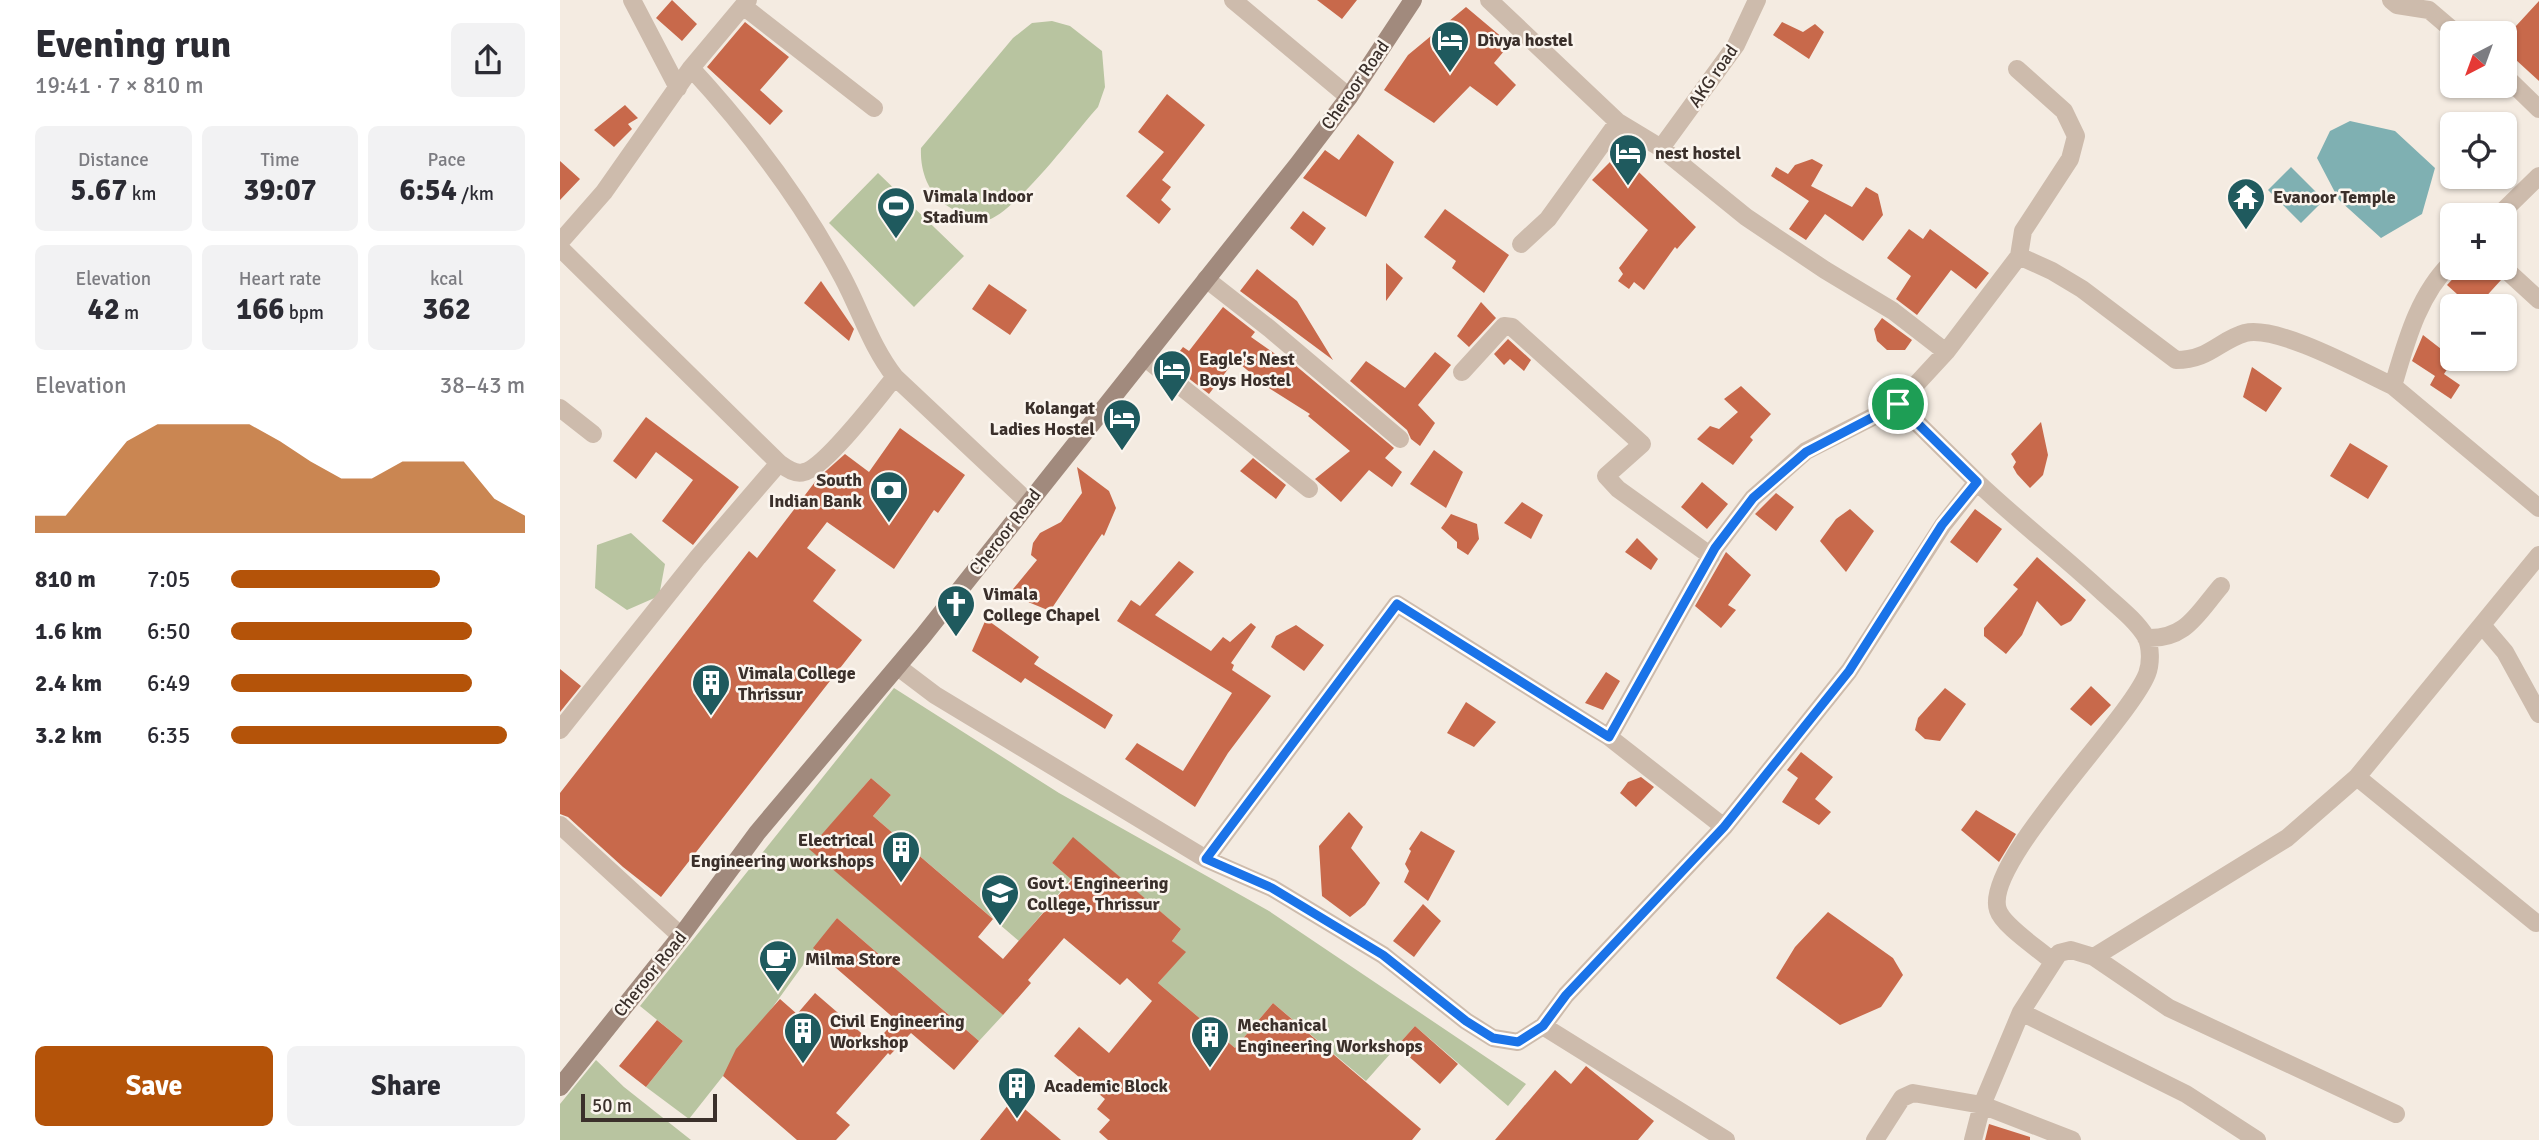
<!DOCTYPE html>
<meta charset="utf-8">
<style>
body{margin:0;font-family:Signika,sans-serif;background:#f2f2f3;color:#2b2b33;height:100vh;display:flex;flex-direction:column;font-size:26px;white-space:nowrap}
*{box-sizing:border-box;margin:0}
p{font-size:23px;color:#7c7c81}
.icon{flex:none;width:38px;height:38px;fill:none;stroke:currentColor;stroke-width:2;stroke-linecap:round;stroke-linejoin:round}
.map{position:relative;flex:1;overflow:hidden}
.sheet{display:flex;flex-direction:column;background:#fff;width:560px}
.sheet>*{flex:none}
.needle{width:46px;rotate:221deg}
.buttons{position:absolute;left:1880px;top:21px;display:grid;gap:14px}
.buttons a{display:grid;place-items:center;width:77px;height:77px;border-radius:10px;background:#fff;box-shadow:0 2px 5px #0004;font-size:35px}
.scale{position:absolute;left:21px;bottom:18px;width:136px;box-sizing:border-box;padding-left:7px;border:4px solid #3b302b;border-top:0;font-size:19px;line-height:24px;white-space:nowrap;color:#3b302b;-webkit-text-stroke:5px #fbf5ee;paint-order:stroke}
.pin{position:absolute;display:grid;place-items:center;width:60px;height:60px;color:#fff;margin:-30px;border:4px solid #fff;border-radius:50%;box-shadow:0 2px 7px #0007}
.round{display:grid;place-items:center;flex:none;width:74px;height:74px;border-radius:10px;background:#f2f2f3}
.overview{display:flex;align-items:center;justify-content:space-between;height:119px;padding:0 35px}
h1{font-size:38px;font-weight:800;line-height:52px}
.stats{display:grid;grid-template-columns:repeat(3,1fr);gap:10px;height:119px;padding:7px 35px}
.stats div{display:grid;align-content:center;border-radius:10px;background:#f2f2f3;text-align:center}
.stats b{font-size:30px;font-weight:800}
.stats small{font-size:19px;font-weight:400}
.stats p{font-size:19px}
.chart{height:196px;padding:14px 35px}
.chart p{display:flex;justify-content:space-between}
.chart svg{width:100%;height:126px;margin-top:7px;fill:#b45309;opacity:.7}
.primary-button{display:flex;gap:14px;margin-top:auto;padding:14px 35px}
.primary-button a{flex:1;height:80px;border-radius:10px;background:#b45309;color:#fff;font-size:28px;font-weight:800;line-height:80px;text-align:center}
.primary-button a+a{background:#f2f2f3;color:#2b2b33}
ul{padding:0 35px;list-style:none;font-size:23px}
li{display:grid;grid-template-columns:112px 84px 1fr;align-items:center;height:52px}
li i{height:18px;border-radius:9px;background:#b45309}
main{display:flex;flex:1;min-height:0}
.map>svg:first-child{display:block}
.green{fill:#b8c4a0}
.water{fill:#7fb0b2}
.building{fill:#c8694b}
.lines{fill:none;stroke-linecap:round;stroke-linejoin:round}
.street{stroke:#cdbbac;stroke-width:18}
.secondary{stroke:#a18a7d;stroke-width:18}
.route-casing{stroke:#fff;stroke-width:14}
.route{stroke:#1a73e8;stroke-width:9}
.labels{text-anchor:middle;stroke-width:5;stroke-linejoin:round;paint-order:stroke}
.poi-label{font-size:18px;font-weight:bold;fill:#3b302b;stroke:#fbf5ee;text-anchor:start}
.street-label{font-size:18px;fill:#3b302b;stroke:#fbf5ee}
</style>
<main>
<section class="sheet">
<div class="overview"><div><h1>Evening run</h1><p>19:41 · 7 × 810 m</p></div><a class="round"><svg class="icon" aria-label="share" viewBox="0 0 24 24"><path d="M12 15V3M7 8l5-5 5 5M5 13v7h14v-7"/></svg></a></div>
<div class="stats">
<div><p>Distance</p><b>5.67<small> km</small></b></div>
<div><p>Time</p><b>39:07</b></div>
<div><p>Pace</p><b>6:54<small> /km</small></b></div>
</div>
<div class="stats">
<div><p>Elevation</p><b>42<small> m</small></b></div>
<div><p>Heart rate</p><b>166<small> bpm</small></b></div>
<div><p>kcal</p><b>362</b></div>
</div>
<div class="chart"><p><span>Elevation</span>38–43 m</p>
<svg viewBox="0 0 160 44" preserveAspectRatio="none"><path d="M0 44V38L10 38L20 25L30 12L40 6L50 6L60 6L70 6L80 12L90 19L100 25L110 25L120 19L130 19L140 19L150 32L160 38V44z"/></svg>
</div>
<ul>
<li><b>810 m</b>7:05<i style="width:71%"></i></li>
<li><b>1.6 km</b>6:50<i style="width:82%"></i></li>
<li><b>2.4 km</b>6:49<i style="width:82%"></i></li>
<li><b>3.2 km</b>6:35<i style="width:94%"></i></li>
</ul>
<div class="primary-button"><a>Save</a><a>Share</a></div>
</section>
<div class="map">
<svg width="1979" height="1140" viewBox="0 0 1979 1140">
<rect width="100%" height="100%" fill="#f4ebe1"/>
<path class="green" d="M 492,21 L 510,26 L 542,51 L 545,87 L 538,107 C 517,130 453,216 425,221 C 411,223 397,212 386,205 C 367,192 360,169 361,148 L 453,38 L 472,23 Z
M 318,173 L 404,256 L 354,307 L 269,223 Z
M 71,533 L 105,564 L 99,596 L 67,610 L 35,588 L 37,545 Z
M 334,688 L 499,793 L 709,911 L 966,1084 L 948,1106 L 855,1026 L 806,1081 L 713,1003 L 675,1048 L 598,983 L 625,952 L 612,941 L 621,929 L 513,838 L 492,863 L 511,879 L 459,941 L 313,816 L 331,795 L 311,778 L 250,849 L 443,1015 L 419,1041 L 277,918 L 163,1076 L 129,1119 L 86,1087 L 123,1041 L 80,1006 Z
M 36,1060 L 64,1087 L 131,1140 L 0,1140 L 0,1104 Z"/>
<path class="water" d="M 1790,121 L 1835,131 L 1875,168 L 1862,214 L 1821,238 L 1779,200 L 1757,158 L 1770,131 Z
M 1731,167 L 1764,200 L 1741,223 L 1708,190 Z"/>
<path class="building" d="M 112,0 L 137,24 L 122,41 L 96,18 Z
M 757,0 L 797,0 L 782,19 Z
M 1979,1 L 1979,81 L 1944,49 L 1944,39 Z
M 906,7 L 950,44 L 934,63 L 956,85 L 937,106 L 910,86 L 874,123 L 824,90 L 848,55 Z
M 185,22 L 229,57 L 200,90 L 223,111 L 210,125 L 147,67 Z
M 1222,22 L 1243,32 L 1255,24 L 1264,32 L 1249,59 L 1213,35 Z
M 607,94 L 645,125 L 602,180 L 611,187 L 601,200 L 611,209 L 599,224 L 566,196 L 604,152 L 578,132 Z
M 65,105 L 78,118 L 68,124 L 72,129 L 54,147 L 34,130 Z
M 798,134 L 834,162 L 806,217 L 743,178 L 765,150 L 779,160 Z
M 1059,153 L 1136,227 L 1117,249 L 1115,247 L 1084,290 L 1074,282 L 1069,289 L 1058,281 L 1063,274 L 1059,268 L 1088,230 L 1032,180 Z
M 1252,159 L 1263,165 L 1251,186 L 1292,207 L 1306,187 L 1318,194 L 1323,215 L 1303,241 L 1265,214 L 1246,240 L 1229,229 L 1249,201 L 1211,176 L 1216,167 L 1228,174 L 1235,165 Z
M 0,161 L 20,179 L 0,200 Z
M 885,209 L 949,255 L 924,293 L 892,268 L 896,261 L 864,237 Z
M 743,211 L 766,228 L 753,246 L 730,228 Z
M 1349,229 L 1363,239 L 1370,229 L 1429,273 L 1416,289 L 1391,270 L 1357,315 L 1336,299 L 1351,276 L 1327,258 Z
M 826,263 L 843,278 L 826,301 Z
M 1903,268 L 1928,268 L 1941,280 L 1922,301 L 1914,295 L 1907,303 L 1887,285 Z
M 697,269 L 737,301 L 773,360 L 680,291 Z
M 261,281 L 294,329 L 289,341 L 244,303 Z
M 429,284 L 467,310 L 450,335 L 412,309 Z
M 921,302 L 936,318 L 909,347 L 897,336 Z
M 663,307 L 695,332 L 691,337 L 734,367 L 735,365 L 834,448 L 825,458 L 842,472 L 832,487 L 809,470 L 781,502 L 755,479 L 790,451 L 748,416 L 750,414 L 709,388 L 675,360 L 649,394 L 610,364 L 623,347 L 629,351 Z
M 1322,318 L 1352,340 L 1345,350 L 1327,350 L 1317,341 L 1314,329 Z
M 1863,335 L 1894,359 L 1884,374 L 1900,385 L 1891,399 L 1870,385 L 1875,376 L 1852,361 Z
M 948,339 L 971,360 L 964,371 L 950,359 L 944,365 L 934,354 Z
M 875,352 L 891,365 L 858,405 L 875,423 L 860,446 L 851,439 L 847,430 L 790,381 L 806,361 L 845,388 Z
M 1692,367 L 1722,388 L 1706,412 L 1683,397 Z
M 1181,386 L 1211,414 L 1190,437 L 1193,440 L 1173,465 L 1137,439 L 1150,426 L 1159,429 L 1178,412 L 1164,399 Z
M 86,417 L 179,487 L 133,545 L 102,521 L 133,480 L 96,452 L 76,479 L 53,461 Z
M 1481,422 L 1488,455 L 1483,475 L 1470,488 L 1457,474 L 1453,467 L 1456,462 L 1451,454 Z
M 340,428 L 405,475 L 378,513 L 374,510 L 334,569 L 267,522 L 247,548 L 276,570 L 253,601 L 302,640 L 101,897 L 63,867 L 8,817 L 0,814 L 0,793 L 189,551 L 197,558 L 258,478 L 285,454 L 309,472 Z
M 1790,443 L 1828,466 L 1808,499 L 1770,476 Z
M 874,450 L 903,472 L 886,508 L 850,484 Z
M 693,458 L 726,485 L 716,499 L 680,471 Z
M 517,467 L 549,491 L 556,508 L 544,536 L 542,534 L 490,611 L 449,594 L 477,560 L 471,555 L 473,543 L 480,533 L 501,522 L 522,493 Z
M 1142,482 L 1168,504 L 1147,529 L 1121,507 Z
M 1216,493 L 1234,507 L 1216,531 L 1195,514 Z
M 962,502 L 983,515 L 971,539 L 944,523 Z
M 1290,509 L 1314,531 L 1286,572 L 1260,541 L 1276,519 Z
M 1415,509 L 1442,529 L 1417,563 L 1390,542 Z
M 891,514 L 917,524 L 919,539 L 908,555 L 897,548 L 897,542 L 881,528 Z
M 1077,538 L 1098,559 L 1091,570 L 1065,552 Z
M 1166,552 L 1191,575 L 1168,605 L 1176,610 L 1161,628 L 1135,606 Z
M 1477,557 L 1526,600 L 1511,621 L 1501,626 L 1477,601 L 1462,635 L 1446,654 L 1424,636 L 1424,628 L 1458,589 L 1453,585 Z
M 619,561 L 634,572 L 595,615 L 651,651 L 663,637 L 670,642 L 691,623 L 696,627 L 671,663 L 674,665 L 672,670 L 711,696 L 668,753 L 635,807 L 565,759 L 577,743 L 623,771 L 672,693 L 557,621 L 571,600 L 580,606 Z
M 426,619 L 479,657 L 474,664 L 553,715 L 545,729 L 465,678 L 461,683 L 412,651 Z
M 736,625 L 764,645 L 744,671 L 711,647 L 716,636 Z
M 0,669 L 21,686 L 0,712 Z
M 1046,672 L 1060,681 L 1043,710 L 1025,703 Z
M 1531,686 L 1551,705 L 1531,726 L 1510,709 Z
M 1385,688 L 1406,704 L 1380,741 L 1365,739 L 1355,730 L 1358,718 Z
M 906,702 L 936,722 L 914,747 L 887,733 Z
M 1241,752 L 1273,777 L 1255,799 L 1271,812 L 1259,825 L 1222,802 L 1238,778 L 1227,770 Z
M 1081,777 L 1094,787 L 1076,807 L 1060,793 L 1068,782 Z
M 311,778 L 331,795 L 313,816 L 433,919 L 418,937 L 443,959 L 512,880 L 492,863 L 513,837 L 621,929 L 612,941 L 626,952 L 598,983 L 675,1048 L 713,1003 L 861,1129 L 852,1140 L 548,1140 L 539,1132 L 550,1120 L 537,1109 L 545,1099 L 494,1056 L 519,1027 L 549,1053 L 592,1001 L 567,978 L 560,985 L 504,938 L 468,980 L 471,983 L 443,1015 L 249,849 Z
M 1416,810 L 1456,834 L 1439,862 L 1401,830 Z
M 789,812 L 803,827 L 791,848 L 820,883 L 805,905 L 790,917 L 762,896 L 759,846 Z
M 861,831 L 895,851 L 868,901 L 844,882 L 849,871 L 845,864 L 851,851 L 849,849 Z
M 863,904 L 881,921 L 854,957 L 833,941 Z
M 1268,912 L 1333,958 L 1343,975 L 1321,1007 L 1280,1025 L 1216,978 L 1235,947 Z
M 277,918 L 419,1041 L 394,1070 L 351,1033 L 330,1055 L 328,1053 L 276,1113 L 290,1125 L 276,1140 L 237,1140 L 163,1076 L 176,1049 L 220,999 L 237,1014 L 255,993 L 314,1044 L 336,1020 L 253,948 Z
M 97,1020 L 123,1041 L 86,1087 L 59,1066 Z
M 855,1026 L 898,1064 L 880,1084 L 837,1046 Z
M 1026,1066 L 1094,1121 L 1078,1140 L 935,1140 L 995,1070 L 1011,1084 Z
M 453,1099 L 501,1140 L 420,1140 Z
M 1429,1124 L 1470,1137 L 1470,1140 L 1425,1140 Z"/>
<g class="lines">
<path class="street" d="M 72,0 L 118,88
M 673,0 L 789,97
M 929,0 L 1058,122 L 1101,148 L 1186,217 L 1265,270 L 1333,311 L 1386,352 L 1459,256 L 1492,271 L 1522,289 L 1616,360 C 1649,360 1658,341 1685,333 C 1718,325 1801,371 1833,386 C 1846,342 1858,295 1892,262
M 1831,0 L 1837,5 L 1869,10 L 1896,33
M 183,6 L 314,108
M 131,68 C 190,132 242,201 283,278 C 301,312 311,346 335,377
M 1457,69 L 1504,111 L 1516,136 L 1510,159 L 1463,231 L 1459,256
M 1944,75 L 1979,109
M 1101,148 L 1176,45 L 1197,0
M 1939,215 L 1979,176
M 0,242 L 44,192 L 131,68 L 188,0
M 961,244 L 988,219 L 1058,122
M 0,248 L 219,463 C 226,468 235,475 244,472 C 266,467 318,397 335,377 L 468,502
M 1944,268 L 1979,300
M 646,279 L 710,329 L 840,439
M 584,357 L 749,489
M 902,372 L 944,326 L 952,327 L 1082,444 L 1046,476 L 1058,489 L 1151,556
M 1833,386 L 1979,508
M 0,408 L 33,434
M 1417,482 C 1457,520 1501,554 1541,591 C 1556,605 1576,620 1586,637 C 1591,647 1591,664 1587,674 C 1568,722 1422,864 1438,910 C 1443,926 1479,949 1492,961
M 1922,625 L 1945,652 L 1979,714
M 1586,638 C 1626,640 1637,614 1661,586
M 338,667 L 375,695 L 646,859 L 712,888 L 823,955 L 906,1021 L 933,1038 L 958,1042 L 983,1026 L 1006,995 L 1164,827 L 1289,671 L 1383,525 L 1417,482 L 1338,404 L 1386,352
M 0,730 L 138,557 L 219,463
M 1049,737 L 1155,548 L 1193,498 L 1246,451 L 1338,404
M 1797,777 L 1976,923
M 0,825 L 121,936
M 646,859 L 837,604 L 1049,737 L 1164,827
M 1534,957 L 1609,1008 L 1836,1114
M 1461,1012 L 1626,1094 L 1697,1140
M 983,1026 L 1166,1140
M 1315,1140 L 1342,1098 L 1353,1093 L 1422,1105 L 1461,1012 L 1499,953 L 1511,950 L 1534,957 L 1727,838 L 1797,777 L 1979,555
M 1413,1140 L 1422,1105 L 1512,1140"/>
<path class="secondary" d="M 0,1087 L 121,936 L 197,833 L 363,636 L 738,164 L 789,97 L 853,0"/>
</g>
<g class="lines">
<defs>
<path id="route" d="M 1338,404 L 1417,482 L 1382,525 L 1289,671 L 1164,827 L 1006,995 L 983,1026 L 958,1042 L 933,1038 L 906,1021 L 823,955 L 712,888 L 646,859 L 837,604 L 1049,737 L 1155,548 L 1193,498 L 1246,452 Z"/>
</defs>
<use href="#route" class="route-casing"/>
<use href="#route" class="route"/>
</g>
<defs>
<symbol id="hotel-pin" viewBox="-11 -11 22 30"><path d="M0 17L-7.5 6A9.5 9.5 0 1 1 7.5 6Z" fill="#1f5a5e" stroke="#fbf5ee"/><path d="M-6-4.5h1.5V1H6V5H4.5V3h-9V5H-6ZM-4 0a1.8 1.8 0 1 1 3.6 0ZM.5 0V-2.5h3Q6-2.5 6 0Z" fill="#fff"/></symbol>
<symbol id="temple-pin" viewBox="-11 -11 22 30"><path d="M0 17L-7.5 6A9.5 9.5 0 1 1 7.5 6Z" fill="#1f5a5e" stroke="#fbf5ee"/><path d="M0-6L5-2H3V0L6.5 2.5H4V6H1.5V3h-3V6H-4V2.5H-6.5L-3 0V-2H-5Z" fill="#fff"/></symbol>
<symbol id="stadium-pin" viewBox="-11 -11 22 30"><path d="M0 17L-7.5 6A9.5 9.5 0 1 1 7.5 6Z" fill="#1f5a5e" stroke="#fbf5ee"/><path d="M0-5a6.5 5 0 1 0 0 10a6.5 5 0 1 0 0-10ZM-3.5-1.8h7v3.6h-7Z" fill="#fff"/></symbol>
<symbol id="bank-pin" viewBox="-11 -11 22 30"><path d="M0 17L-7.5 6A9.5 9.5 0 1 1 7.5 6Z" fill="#1f5a5e" stroke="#fbf5ee"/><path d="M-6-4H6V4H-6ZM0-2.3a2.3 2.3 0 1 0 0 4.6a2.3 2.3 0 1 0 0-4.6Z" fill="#fff"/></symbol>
<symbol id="church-pin" viewBox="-11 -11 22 30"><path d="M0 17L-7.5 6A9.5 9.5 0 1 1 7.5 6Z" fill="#1f5a5e" stroke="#fbf5ee"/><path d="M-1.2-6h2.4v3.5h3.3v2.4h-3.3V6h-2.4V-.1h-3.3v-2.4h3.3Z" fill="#fff"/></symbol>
<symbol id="building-pin" viewBox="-11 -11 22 30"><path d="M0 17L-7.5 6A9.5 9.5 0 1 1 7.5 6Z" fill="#1f5a5e" stroke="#fbf5ee"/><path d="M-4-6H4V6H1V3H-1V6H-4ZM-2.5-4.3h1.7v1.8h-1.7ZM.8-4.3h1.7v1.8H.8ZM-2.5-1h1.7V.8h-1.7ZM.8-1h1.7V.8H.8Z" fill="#fff"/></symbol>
<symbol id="university-pin" viewBox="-11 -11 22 30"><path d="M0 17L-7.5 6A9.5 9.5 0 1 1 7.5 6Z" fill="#1f5a5e" stroke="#fbf5ee"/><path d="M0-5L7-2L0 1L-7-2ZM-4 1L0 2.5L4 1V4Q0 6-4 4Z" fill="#fff"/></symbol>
<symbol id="cafe-pin" viewBox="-11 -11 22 30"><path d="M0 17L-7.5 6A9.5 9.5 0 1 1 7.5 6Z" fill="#1f5a5e" stroke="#fbf5ee"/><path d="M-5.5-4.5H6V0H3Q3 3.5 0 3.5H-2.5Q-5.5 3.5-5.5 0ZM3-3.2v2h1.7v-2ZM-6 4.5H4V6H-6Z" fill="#fff"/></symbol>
</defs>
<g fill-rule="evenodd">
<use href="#hotel-pin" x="868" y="18" width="44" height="60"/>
<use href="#hotel-pin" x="1046" y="131" width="44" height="60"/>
<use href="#temple-pin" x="1664" y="175" width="44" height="60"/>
<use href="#stadium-pin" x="314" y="184" width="44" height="60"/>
<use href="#hotel-pin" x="590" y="347" width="44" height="60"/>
<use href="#hotel-pin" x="540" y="396" width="44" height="60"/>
<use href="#bank-pin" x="307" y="468" width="44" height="60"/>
<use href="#church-pin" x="374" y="582" width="44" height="60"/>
<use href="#building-pin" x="129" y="661" width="44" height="60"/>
<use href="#building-pin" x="319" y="828" width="44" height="60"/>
<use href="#university-pin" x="418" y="871" width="44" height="60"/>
<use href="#cafe-pin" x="196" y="937" width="44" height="60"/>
<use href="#building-pin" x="221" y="1009" width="44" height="60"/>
<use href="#building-pin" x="628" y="1013" width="44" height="60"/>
<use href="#building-pin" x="435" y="1064" width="44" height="60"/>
</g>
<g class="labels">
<g class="poi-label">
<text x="917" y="46">Divya hostel</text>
<text x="1095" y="159">nest hostel</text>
<text x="363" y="202">Vimala Indoor<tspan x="363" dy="21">Stadium</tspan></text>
<text x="1713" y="203">Evanoor Temple</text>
<text x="639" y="365">Eagle's Nest<tspan x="639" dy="21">Boys Hostel</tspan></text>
<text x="535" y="414" text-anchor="end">Kolangat<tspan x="535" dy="21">Ladies Hostel</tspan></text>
<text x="302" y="486" text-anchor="end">South<tspan x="302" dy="21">Indian Bank</tspan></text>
<text x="423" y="600">Vimala<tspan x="423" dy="21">College Chapel</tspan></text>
<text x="178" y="679">Vimala College<tspan x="178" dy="21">Thrissur</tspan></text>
<text x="314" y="846" text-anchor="end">Electrical<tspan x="314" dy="21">Engineering workshops</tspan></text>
<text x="467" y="889">Govt. Engineering<tspan x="467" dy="21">College, Thrissur</tspan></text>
<text x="245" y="965">Milma Store</text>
<text x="270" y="1027">Civil Engineering<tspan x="270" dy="21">Workshop</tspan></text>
<text x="677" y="1031">Mechanical<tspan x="677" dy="21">Engineering Workshops</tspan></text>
<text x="484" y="1092">Academic Block</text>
</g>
<g class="street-label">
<text transform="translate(1153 76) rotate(-55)" y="6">AKG road</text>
<text transform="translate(795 85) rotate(-55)" y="6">Cheroor Road</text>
<text transform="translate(445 532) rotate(-52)" y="6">Cheroor Road</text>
<text transform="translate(90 974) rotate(-51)" y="6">Cheroor Road</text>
</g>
</g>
</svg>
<div class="buttons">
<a><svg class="needle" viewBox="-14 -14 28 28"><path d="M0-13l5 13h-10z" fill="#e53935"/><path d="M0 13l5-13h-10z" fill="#7c7c81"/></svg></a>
<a><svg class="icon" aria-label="locate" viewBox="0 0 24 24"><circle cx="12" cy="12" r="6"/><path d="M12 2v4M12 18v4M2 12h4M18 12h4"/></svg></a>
<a>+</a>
<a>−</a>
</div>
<div class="scale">50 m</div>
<div class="pin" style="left:1338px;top:404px;background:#1e9e55"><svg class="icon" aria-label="arrive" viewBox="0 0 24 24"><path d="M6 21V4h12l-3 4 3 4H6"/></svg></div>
</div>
</main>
